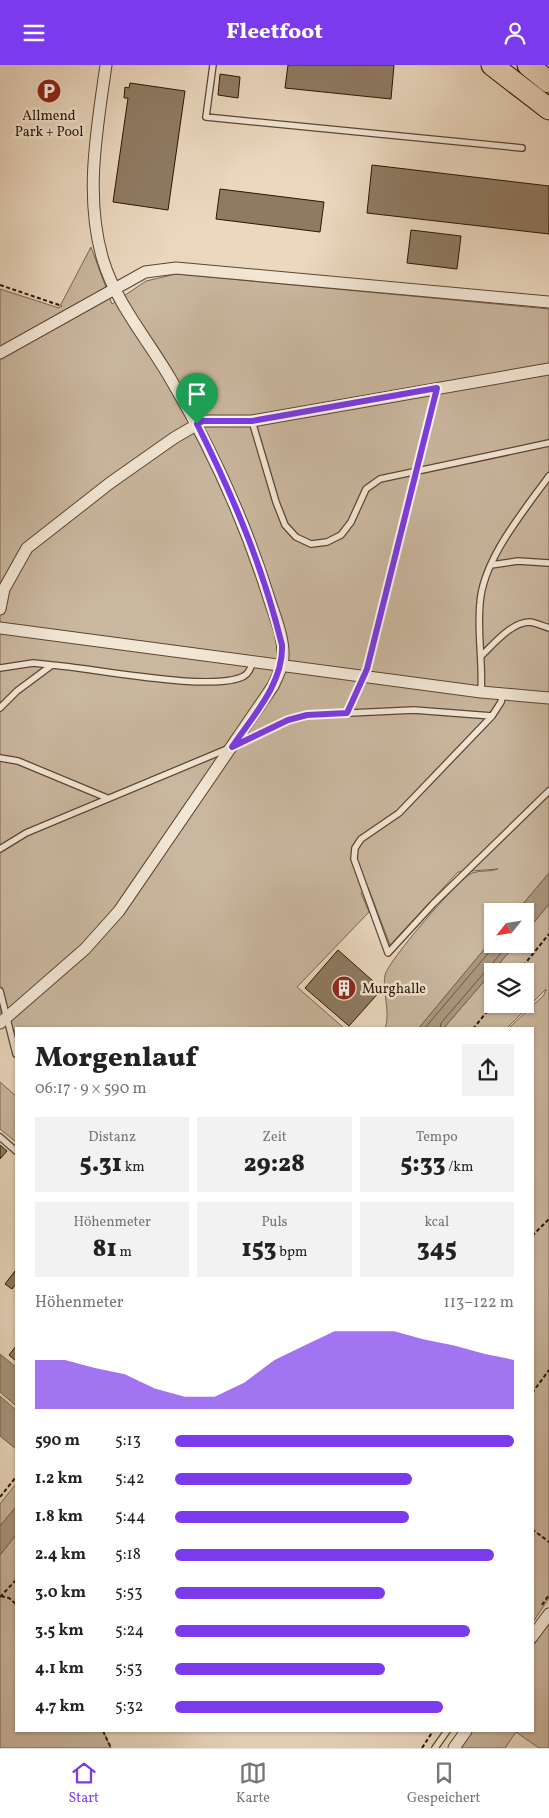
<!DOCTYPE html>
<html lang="de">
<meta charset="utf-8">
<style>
body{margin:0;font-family:Vollkorn,serif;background:#f2f2f2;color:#222;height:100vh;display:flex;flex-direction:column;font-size:19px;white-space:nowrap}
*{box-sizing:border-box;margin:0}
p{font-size:16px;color:#767676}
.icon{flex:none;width:28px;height:28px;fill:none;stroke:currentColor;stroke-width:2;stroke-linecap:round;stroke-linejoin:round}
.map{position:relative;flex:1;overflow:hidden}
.sheet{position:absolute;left:15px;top:962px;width:519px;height:705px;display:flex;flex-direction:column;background:#fff;border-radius:0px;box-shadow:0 1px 4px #0004}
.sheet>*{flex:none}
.needle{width:32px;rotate:240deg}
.tools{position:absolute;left:484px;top:838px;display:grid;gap:10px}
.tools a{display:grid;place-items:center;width:50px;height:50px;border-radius:0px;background:#fff;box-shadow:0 1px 4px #0004;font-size:25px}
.pin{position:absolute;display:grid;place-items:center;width:42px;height:42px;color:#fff;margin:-51px -21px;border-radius:50% 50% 50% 0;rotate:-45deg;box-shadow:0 0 5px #0007}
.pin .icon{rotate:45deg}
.round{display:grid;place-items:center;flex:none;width:52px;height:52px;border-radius:0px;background:#f2f2f2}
.head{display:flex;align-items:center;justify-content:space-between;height:85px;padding:0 20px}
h1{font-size:28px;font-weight:800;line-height:38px}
.figures{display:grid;grid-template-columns:repeat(3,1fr);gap:8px;height:85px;padding:5px 20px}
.figures div{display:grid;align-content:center;border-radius:0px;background:#f2f2f2;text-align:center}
.figures b{font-size:25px;font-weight:800}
.figures small{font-size:14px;font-weight:400}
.figures p{font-size:14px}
.chart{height:140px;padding:10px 20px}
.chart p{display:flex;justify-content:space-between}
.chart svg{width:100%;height:90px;margin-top:5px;fill:#7c3aed;opacity:.7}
ul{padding:0 20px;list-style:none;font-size:16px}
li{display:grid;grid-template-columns:80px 60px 1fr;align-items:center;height:38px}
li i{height:12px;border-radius:6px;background:#7c3aed}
header{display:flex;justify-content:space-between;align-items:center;height:65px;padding:0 20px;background:#7c3aed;color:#fff;font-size:22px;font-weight:800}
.tabs{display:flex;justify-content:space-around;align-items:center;height:70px;border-top:1px solid #e0e0e0;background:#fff;font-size:14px;color:#767676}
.tabs a{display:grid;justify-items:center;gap:2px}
.tabs .current{color:#7c3aed}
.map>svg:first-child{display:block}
.green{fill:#cab79f;stroke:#7a6650;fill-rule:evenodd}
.water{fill:#aa967e;stroke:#77634c}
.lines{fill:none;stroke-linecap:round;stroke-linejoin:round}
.shore{stroke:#6a563f;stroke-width:1}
.building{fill:#8f7b63;stroke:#2b1600}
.service-casing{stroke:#5b4630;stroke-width:8}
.minor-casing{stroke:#5b4630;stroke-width:13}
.motorway-casing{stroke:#2b1600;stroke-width:23}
.path{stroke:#2b1600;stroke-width:2;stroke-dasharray:4 2.5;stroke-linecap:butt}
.service{stroke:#f2e6d5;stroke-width:5.5}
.minor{stroke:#f2e6d5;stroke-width:11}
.motorway{stroke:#ebd8bf;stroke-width:21}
.route-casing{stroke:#fff;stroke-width:10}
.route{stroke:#7c3aed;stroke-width:6}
.labels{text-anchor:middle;stroke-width:5;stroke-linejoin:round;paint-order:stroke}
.poi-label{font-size:14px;fill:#2b1600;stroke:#f2e6d5}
</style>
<header><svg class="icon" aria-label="menu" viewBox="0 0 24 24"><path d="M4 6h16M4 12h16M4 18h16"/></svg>Fleetfoot<svg class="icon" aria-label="person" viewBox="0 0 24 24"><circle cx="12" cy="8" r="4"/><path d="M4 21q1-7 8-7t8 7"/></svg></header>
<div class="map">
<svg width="549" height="1683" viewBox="0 0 549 1683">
<rect width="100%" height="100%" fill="#ebd8bf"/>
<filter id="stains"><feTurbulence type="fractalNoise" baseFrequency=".004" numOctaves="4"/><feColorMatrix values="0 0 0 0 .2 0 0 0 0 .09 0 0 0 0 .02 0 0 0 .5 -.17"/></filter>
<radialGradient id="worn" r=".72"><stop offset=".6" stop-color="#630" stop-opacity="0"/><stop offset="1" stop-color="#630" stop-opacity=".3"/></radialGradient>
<path class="green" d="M 91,182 L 112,239 L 146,216 L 176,209 L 549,244 L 549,808 L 517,846 L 492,846 L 492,875 L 418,964 L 385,964 C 391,946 382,928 385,910 C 388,896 459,813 472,808 C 480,805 491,807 498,804 L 458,807 L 390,880 L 368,822 L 361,828 L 369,847 L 297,922 L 345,964 L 16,964 L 16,968 L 0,947 L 0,224 L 59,243 Z
M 549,839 L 549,1533 L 533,1557 L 532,964 L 508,964 L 544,930 L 546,924 L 506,964 L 443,964 L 516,879 L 525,879 L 525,868 ZM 492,906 L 525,906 L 525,939 L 492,939 Z
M 0,1017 L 16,1031 L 16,1077 L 0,1064 Z
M 16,1419 L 16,1442 L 0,1461 L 0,1439 Z
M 16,1470 L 16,1666 L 103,1666 L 111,1683 L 0,1683 L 0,1490 Z
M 549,1558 L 549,1683 L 539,1683 L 516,1667 L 505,1683 L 461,1683 L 472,1666 L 532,1666 L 533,1581 Z"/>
<path class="water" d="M 549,808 L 549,839 L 525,868 L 525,846 L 517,846 Z
M 492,875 L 492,879 L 516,879 L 443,964 L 418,964 Z
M 0,1289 L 16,1302 L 16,1341 L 0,1327 Z
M 0,1331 L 16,1345 L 16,1384 L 0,1371 Z
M 16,1442 L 16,1470 L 0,1490 L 0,1461 Z"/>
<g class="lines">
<path class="shore" d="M 424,964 L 496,879
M 440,964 L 441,958 L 509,879"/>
</g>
<path class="building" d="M 288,0 L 394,0 L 391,34 L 285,23 Z
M 220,9 L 240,12 L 238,33 L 218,30 Z
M 130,18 L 185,26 L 168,145 L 113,137 L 128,33 L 124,33 L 125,22 L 129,23 Z
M 372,100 L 549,121 L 549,169 L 367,148 Z
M 220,124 L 324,137 L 320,167 L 216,154 Z
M 411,165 L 461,171 L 457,204 L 407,198 Z
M 338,885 L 382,924 L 349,961 L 305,923 Z
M 0,1080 L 7,1086 L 0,1094 Z
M 15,1206 L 16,1219 L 12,1224 L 5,1219 Z
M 16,1281 L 16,1296 L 9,1290 Z"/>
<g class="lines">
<defs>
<path id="service" d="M 213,0 L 206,52 L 522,83
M 252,356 L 276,437 L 285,460 L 296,472 L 311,479 L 327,477 L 341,470 L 351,457 L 366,424 L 380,414 L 549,378
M 491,500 L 518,496 L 549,498
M 481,591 C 493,580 511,557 530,557 C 536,558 543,561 549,563
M 0,603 L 33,598 L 52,600
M 481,627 C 483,597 477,568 480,538 C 483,494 524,446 549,411
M 0,643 L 17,626 L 52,600 C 92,603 214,628 244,611 C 249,608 251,603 252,598
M 347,648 L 367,604 L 437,323
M 492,651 L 399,748 L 361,774 L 355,783 L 354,794 L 388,888 L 433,839 L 549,726
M 235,680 L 287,655 L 307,650 L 414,645 L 492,651 L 501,637 L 503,629
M 0,693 L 18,696 L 107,733
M 0,784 L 26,768 L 227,684
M 0,926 L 16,989
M 0,1072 L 16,1086
M 435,1683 L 447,1666"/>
<path id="minor" d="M 0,288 L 145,207 L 176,203 L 549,237
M 0,544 L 4,524 L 27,483 L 110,418 L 174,373 L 203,356 L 252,356 L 549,304
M 0,563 L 481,627 L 549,633
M 0,958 L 85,884 L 119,846 L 273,621 C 277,612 283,602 283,592 C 284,571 274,550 268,530 C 244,454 211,382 170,313 C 148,275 116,238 103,195 C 84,132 97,64 106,0
M 532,1572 L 549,1549
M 454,1683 L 466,1666"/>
<path id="motorway" d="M 492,0 L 549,44
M 528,0 L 549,17"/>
</defs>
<use href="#service" class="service-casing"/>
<use href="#minor" class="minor-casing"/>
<use href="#motorway" class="motorway-casing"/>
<path class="path" d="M 0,220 L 62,241
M 519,906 L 549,869
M 473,964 L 493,939
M 532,1171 L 549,1154
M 532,1328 L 549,1305
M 0,1432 L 16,1412
M 532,1464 L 549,1477
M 1,1531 L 9,1533 L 16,1539
M 0,1532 L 16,1515
M 542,1540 L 549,1530
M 103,1666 L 111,1683
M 422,1683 L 433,1666"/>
<use href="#service" class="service"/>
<use href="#minor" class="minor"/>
<use href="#motorway" class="motorway"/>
</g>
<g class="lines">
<defs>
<path id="route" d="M 437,323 L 367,604 L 347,648 L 307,650 L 288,655 L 232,682 C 252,652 284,618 282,580 C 263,502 233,431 197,359 L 203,356 L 252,356 Z"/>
</defs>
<use href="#route" class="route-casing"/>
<use href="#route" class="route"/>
</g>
<defs>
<symbol id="parking-disc" viewBox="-11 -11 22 22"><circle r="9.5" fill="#8f2418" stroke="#f2e6d5"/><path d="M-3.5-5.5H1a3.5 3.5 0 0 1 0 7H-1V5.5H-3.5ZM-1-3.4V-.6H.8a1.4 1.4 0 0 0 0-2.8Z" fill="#fff"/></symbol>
<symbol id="building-disc" viewBox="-11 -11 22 22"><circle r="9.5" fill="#8f2418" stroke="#f2e6d5"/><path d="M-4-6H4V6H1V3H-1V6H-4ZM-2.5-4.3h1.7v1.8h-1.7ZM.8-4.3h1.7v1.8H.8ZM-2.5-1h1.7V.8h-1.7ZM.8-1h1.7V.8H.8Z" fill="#fff"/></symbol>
</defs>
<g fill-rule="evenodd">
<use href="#parking-disc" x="35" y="12" width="28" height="28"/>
<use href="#building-disc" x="330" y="909" width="28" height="28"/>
</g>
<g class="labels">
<g class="poi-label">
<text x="49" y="55">Allmend<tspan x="49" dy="16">Park + Pool</tspan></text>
<text x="362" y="928" text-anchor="start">Murghalle</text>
</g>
</g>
<rect width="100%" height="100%" filter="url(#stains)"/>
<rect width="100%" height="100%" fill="url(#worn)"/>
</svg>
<div class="tools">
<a><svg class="needle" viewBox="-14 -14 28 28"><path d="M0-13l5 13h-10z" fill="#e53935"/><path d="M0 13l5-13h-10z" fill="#767676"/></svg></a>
<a><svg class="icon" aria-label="layers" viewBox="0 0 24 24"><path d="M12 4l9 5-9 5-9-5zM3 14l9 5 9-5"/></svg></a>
</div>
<div class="pin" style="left:197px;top:359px;background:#1e9e55"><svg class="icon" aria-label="arrive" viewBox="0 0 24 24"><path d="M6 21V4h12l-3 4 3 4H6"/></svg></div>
<section class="sheet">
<div class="head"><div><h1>Morgenlauf</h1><p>06:17 · 9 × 590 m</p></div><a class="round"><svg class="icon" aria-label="share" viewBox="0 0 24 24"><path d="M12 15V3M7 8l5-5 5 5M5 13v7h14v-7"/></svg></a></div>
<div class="figures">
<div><p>Distanz</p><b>5.31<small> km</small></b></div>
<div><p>Zeit</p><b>29:28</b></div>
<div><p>Tempo</p><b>5:33<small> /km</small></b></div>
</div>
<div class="figures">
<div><p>Höhenmeter</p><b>81<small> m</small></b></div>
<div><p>Puls</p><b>153<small> bpm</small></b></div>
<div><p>kcal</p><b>345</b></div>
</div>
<div class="chart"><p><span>Höhenmeter</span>113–122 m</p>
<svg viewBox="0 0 160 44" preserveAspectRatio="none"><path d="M0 44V20L10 20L20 24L30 27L40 34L50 38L60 38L70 31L80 20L90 13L100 6L110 6L120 6L130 10L140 13L150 17L160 20V44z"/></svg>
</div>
<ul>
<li><b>590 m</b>5:13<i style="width:100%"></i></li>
<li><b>1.2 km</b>5:42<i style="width:70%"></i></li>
<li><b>1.8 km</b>5:44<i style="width:69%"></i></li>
<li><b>2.4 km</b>5:18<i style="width:94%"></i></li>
<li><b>3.0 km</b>5:53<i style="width:62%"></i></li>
<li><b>3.5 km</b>5:24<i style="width:87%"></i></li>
<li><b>4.1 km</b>5:53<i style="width:62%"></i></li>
<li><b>4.7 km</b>5:32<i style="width:79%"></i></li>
</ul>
</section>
</div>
<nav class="tabs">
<a class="current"><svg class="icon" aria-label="home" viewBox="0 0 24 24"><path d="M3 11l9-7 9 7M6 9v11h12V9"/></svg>Start</a>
<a><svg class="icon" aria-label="map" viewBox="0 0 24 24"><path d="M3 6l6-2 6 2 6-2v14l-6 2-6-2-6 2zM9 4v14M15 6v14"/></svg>Karte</a>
<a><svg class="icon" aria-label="saved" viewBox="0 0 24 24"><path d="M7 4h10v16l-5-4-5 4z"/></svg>Gespeichert</a>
</nav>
